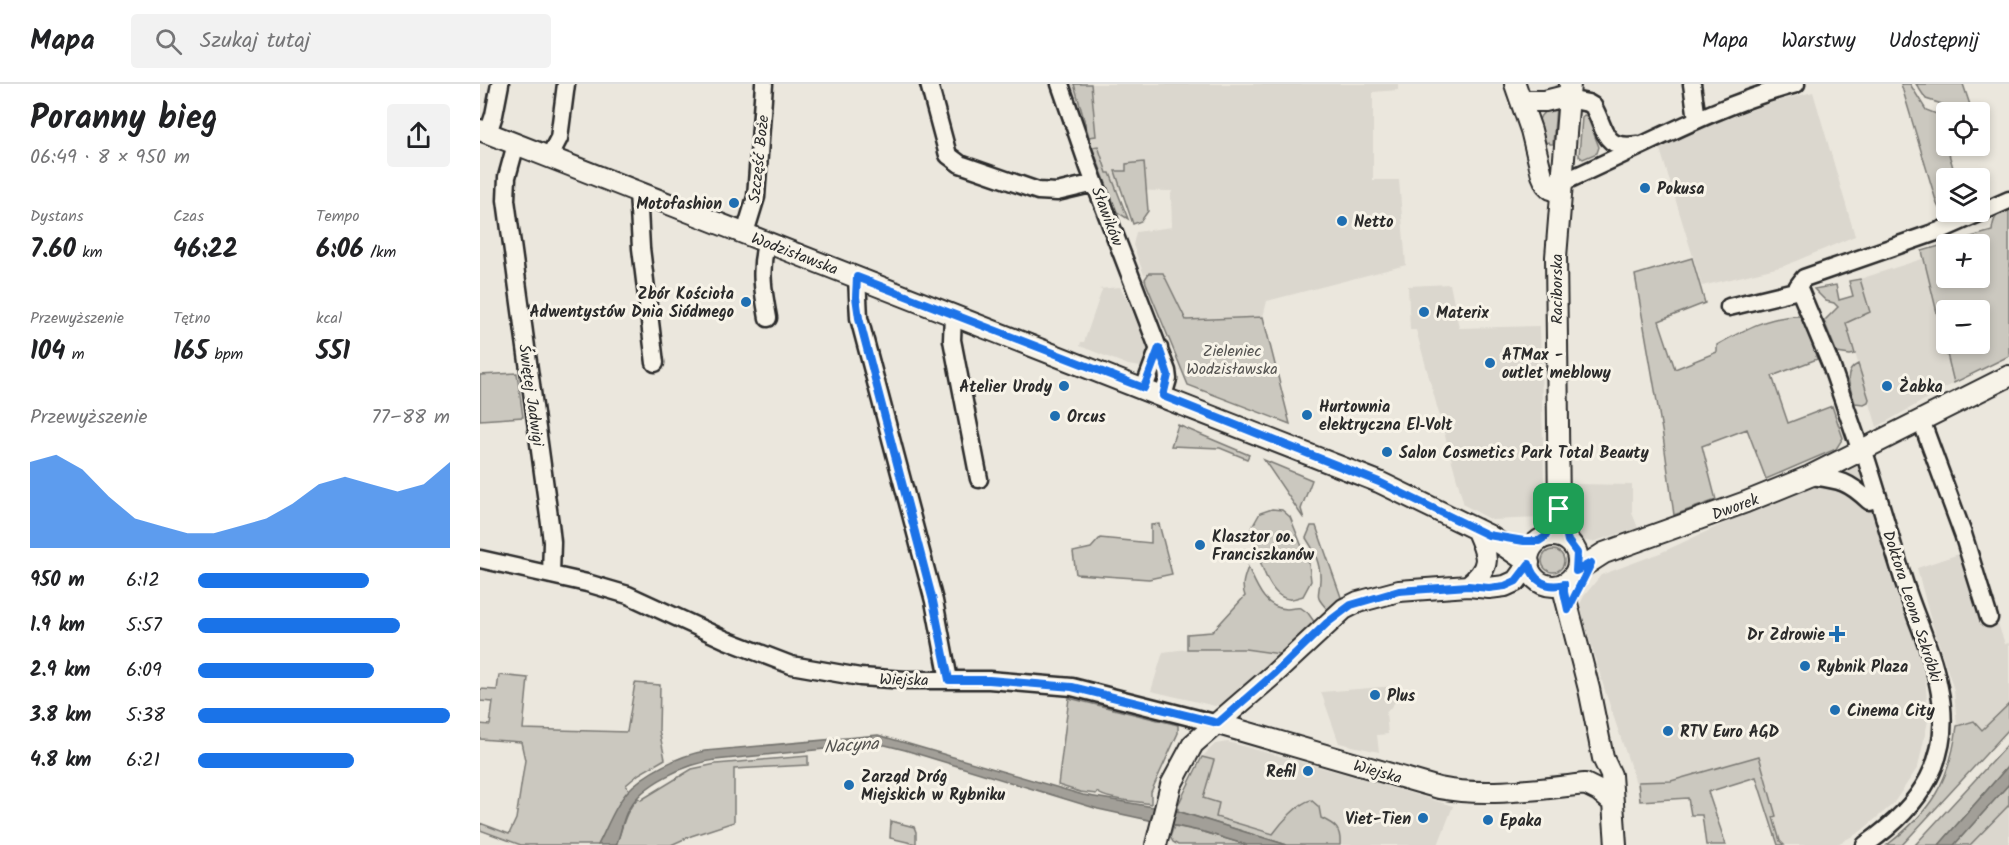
<!DOCTYPE html>
<html lang="pl">
<meta charset="utf-8">
<style>
body{margin:0;font-family:Kalam,sans-serif;background:#f2f2f2;color:#202124;height:100vh;display:flex;flex-direction:column;font-size:22px;white-space:nowrap}
*{box-sizing:border-box;margin:0}
p{font-size:20px;color:#757577}
.icon{flex:none;width:33px;height:33px;fill:none;stroke:currentColor;stroke-width:2;stroke-linecap:round;stroke-linejoin:round}
.map{position:relative;flex:1;overflow:hidden}
.panel{display:flex;flex-direction:column;background:#fff;width:480px}
.panel>*{flex:none}
.controls{position:absolute;left:1456px;top:18px;display:grid;gap:12px}
.controls a{display:grid;place-items:center;width:54px;height:54px;border-radius:6px;background:#fff;box-shadow:0 3px 9px #0003;font-size:30px}
.pin{position:absolute;display:grid;place-items:center;width:51px;height:51px;color:#fff;margin:-26px;border-radius:12px;box-shadow:0 3px 9px #0006}
.round{display:grid;place-items:center;flex:none;width:63px;height:63px;border-radius:6px;background:#f2f2f2}
.overview{display:flex;align-items:center;justify-content:space-between;height:102px;padding:0 30px}
h1{font-size:33px;font-weight:700;line-height:45px}
.figures{display:grid;grid-template-columns:repeat(3,1fr);gap:9px;height:102px;padding:6px 30px}
.figures div{display:grid;align-content:center}
.figures b{font-size:26px;font-weight:700}
.figures small{font-size:16px;font-weight:400}
.figures p{font-size:16px}
.chart{height:168px;padding:12px 30px}
.chart p{display:flex;justify-content:space-between}
.chart svg{width:100%;height:108px;margin-top:6px;fill:#1a73e8;opacity:.7}
ul{padding:0 30px;list-style:none;font-size:20px}
li{display:grid;grid-template-columns:96px 72px 1fr;align-items:center;height:45px}
li i{height:15px;border-radius:8px;background:#1a73e8}
header{display:flex;align-items:center;gap:36px;box-sizing:border-box;height:84px;padding:0 30px;background:#fff;border-bottom:2px solid #e0e0e0}
header strong{font-size:28px}
nav{display:flex;gap:33px;margin-inline-start:auto;font-size:21px}
.search{width:420px;height:54px;background:#f2f2f2;display:flex;align-items:center;gap:15px;box-sizing:border-box;padding:0 21px;border-radius:6px;color:#757577;font-size:22px}
main{display:flex;flex:1;min-height:0}
.map>svg:first-child{display:block}
.built{fill:#dbd7ce}
.green{fill:#cbc8bf;stroke:#7b7a75;stroke-width:1.5;fill-rule:evenodd}
.water{fill:#a29f98;stroke:#72716c;stroke-width:1.5}
.lines{fill:none;stroke-linecap:round;stroke-linejoin:round}
.minor-casing{stroke:#2b2b2b;stroke-width:21}
.tertiary-casing{stroke:#2b2b2b;stroke-width:24}
.minor{stroke:#f7f3e8;stroke-width:16}
.tertiary{stroke:#f7f3e8;stroke-width:20}
.route-casing{stroke:#fff;stroke-width:12}
.route{stroke:#1a73e8;stroke-width:8}
.poi-dot{fill:#1f6fb2;stroke:#f7f3e8;stroke-width:2}
.labels{text-anchor:middle;stroke-width:6;stroke-linejoin:round;paint-order:stroke}
.street-label{font-size:16px;fill:#2b2b2b;stroke:#f7f3e8}
.poi-label{font-size:16px;font-weight:bold;fill:#2b2b2b;stroke:#f7f3e8;text-anchor:start}
.park-label{font-size:16px;fill:#535250;stroke:#f7f3e8}
.water-label{font-size:18px;font-style:italic;fill:#555451;stroke:#f7f3e8}
</style>
<header>
<strong>Mapa</strong>
<div class="search"><svg class="icon" aria-label="search" viewBox="0 0 24 24"><circle cx="10" cy="10" r="6"/><path d="M15 15l6 6"/></svg>Szukaj tutaj</div>
<nav><a>Mapa</a><a>Warstwy</a><a>Udostępnij</a></nav>
</header>
<main>
<section class="panel">
<div class="overview"><div><h1>Poranny bieg</h1><p>06:49 · 8 × 950 m</p></div><a class="round"><svg class="icon" aria-label="share" viewBox="0 0 24 24"><path d="M12 15V3M7 8l5-5 5 5M5 13v7h14v-7"/></svg></a></div>
<div class="figures">
<div><p>Dystans</p><b>7.60<small> km</small></b></div>
<div><p>Czas</p><b>46:22</b></div>
<div><p>Tempo</p><b>6:06<small> /km</small></b></div>
</div>
<div class="figures">
<div><p>Przewyższenie</p><b>104<small> m</small></b></div>
<div><p>Tętno</p><b>165<small> bpm</small></b></div>
<div><p>kcal</p><b>551</b></div>
</div>
<div class="chart"><p><span>Przewyższenie</span>77–88 m</p>
<svg viewBox="0 0 160 44" preserveAspectRatio="none"><path d="M0 44V9L10 6L20 12L30 23L40 32L50 35L60 38L70 38L80 35L90 32L100 26L110 18L120 15L130 18L140 21L150 18L160 9V44z"/></svg>
</div>
<ul>
<li><b>950 m</b>6:12<i style="width:68%"></i></li>
<li><b>1.9 km</b>5:57<i style="width:80%"></i></li>
<li><b>2.9 km</b>6:09<i style="width:70%"></i></li>
<li><b>3.8 km</b>5:38<i style="width:100%"></i></li>
<li><b>4.8 km</b>6:21<i style="width:62%"></i></li>
</ul>
</section>
<div class="map">
<svg width="1529" height="761" viewBox="0 0 1529 761">
<rect width="100%" height="100%" fill="#ebe7dd"/>
<filter id="ink" filterUnits="userSpaceOnUse"><feTurbulence type="fractalNoise" baseFrequency=".0167" numOctaves="2"/><feDisplacementMap in="SourceGraphic" scale="12" xChannelSelector="R" yChannelSelector="G"/><feConvolveMatrix kernelMatrix="1 2 1 2 8 2 1 2 1" color-interpolation-filters="sRGB"/></filter>
<g filter="url(#ink)">
<path class="built" d="M 588,0 L 918,0 L 918,6 L 893,8 L 893,96 L 919,96 L 926,181 L 787,217 L 783,233 L 706,236 L 683,189 L 667,189 L 664,191 L 653,161 L 656,148 L 692,143 L 691,110 L 692,107 L 620,106 Z
M 1333,8 L 1375,152 L 1304,182 L 1222,202 L 1179,62 L 1183,62 L 1217,46 L 1290,19 Z
M 1445,174 L 1474,299 L 1397,343 L 1366,239 L 1390,228 L 1380,195 Z
M 970,200 L 979,244 L 1060,242 L 1064,399 L 1064,429 L 1061,434 L 1012,436 L 984,421 L 936,246 L 930,246 L 928,202 Z
M 640,203 L 648,217 L 667,264 L 664,281 L 661,283 L 648,281 L 600,262 L 601,258 L 604,258 L 622,206 L 619,205 Z
M 1379,377 L 1428,521 L 1445,586 L 1448,637 L 1438,683 L 1413,720 L 1380,748 L 1356,761 L 1298,761 L 1276,693 L 1159,708 L 1126,610 L 1099,522 L 1104,512 L 1121,491 L 1180,469 Z
M 1094,400 L 1152,401 L 1152,429 L 1158,444 L 1112,458 L 1104,457 L 1095,447 Z
M 1482,469 L 1504,499 L 1525,560 L 1529,559 L 1529,620 L 1502,646 L 1494,637 L 1477,642 L 1474,606 L 1449,530 L 1437,484 Z
M 707,565 L 772,566 L 800,570 L 744,618 L 735,622 L 671,607 L 683,568 Z
M 915,602 L 916,617 L 906,629 L 908,650 L 897,651 L 899,668 L 859,659 L 841,608 Z
M 748,658 L 887,696 L 973,722 L 958,761 L 827,761 L 698,721 L 722,673 L 735,660 Z
M 1529,721 L 1529,761 L 1490,761 L 1506,745 Z"/>
<path class="green" d="M 594,0 L 611,0 L 616,52 L 609,53 Z
M 1421,0 L 1430,0 L 1446,26 L 1467,34 L 1467,62 L 1495,62 L 1469,70 L 1476,94 L 1467,94 L 1467,121 L 1459,124 L 1457,120 Z
M 1436,0 L 1483,0 L 1490,21 L 1487,28 L 1446,15 Z
M 1076,23 L 1073,60 L 1070,60 L 1069,58 L 1064,59 C 1058,39 1053,30 1076,23 Z
M 1104,31 L 1107,32 L 1119,63 L 1117,69 L 1103,75 L 1099,72 L 1102,33 Z
M 618,62 L 627,89 L 630,89 L 648,135 L 637,128 L 612,63 Z
M 664,78 L 668,127 L 661,137 L 653,140 L 635,87 L 646,87 L 646,80 Z
M 1527,125 L 1529,126 L 1529,272 L 1474,299 L 1442,167 L 1512,147 C 1513,135 1516,130 1527,125 ZM 1467,160 L 1500,160 L 1500,194 L 1467,194 ZM 1467,226 L 1500,226 L 1500,260 L 1467,260 Z
M 1212,174 L 1225,219 L 1179,237 L 1195,285 L 1237,268 L 1237,261 C 1265,245 1290,231 1323,232 L 1337,275 L 1292,292 L 1308,339 L 1352,322 L 1363,354 L 1356,365 L 1286,395 L 1267,345 L 1222,362 L 1236,416 L 1194,431 L 1183,352 L 1155,191 Z
M 669,189 L 683,189 L 706,236 L 783,233 L 810,340 L 708,301 L 666,199 L 665,195 Z
M 1380,195 L 1390,228 L 1366,239 L 1375,270 L 1370,271 L 1357,269 L 1344,237 L 1358,223 L 1354,219 L 1346,217 L 1334,205 L 1356,201 L 1359,216 L 1373,212 L 1369,197 Z
M 1378,280 L 1389,315 L 1388,318 L 1384,320 L 1375,319 C 1371,305 1361,288 1378,280 Z
M 37,289 L 43,333 L 0,336 L 0,291 Z
M 698,341 L 769,371 L 767,375 L 740,364 L 691,362 Z
M 784,376 L 832,396 L 821,425 L 824,435 Z
M 792,425 L 802,426 L 810,433 L 829,480 L 831,497 L 823,512 C 819,513 812,516 809,515 C 785,513 777,463 771,445 L 780,429 Z
M 679,440 L 692,490 L 669,495 L 596,490 L 593,468 L 611,464 L 620,454 L 671,459 L 671,441 Z
M 831,442 L 836,442 L 861,513 L 848,526 C 834,511 839,514 840,496 C 841,482 834,465 826,454 Z
M1062 477a11 11 0 1 1 22 0a11 11 0 1 1-22 0Z
M 768,483 C 776,500 784,525 807,525 C 812,525 816,523 821,524 L 828,529 L 835,539 L 800,570 L 765,565 L 707,565 L 707,550 L 732,548 L 765,512 C 761,501 764,494 768,483 Z
M 19,591 L 48,594 L 43,645 L 147,648 L 155,599 L 180,601 L 179,646 L 185,675 L 159,690 L 146,701 L 149,706 L 118,761 L 41,761 L 0,746 L 0,739 L 29,750 L 36,735 L 45,676 L 41,658 L 0,655 L 0,640 L 10,641 L 13,618 L 0,617 L 0,605 L 17,606 Z
M 589,614 L 698,641 L 698,649 L 671,708 L 671,720 C 658,717 626,716 617,708 L 616,710 L 600,708 L 578,701 Z
M 1529,620 L 1529,645 L 1422,761 L 1407,761 C 1451,728 1470,697 1477,642 L 1494,637 L 1502,646 Z
M 1529,659 L 1529,681 L 1459,761 L 1435,761 Z
M 328,672 L 328,681 L 254,685 L 254,738 L 211,752 L 191,761 L 136,761 C 143,744 144,728 158,714 L 161,716 L 212,685 L 236,680 Z
M 1279,672 L 1296,732 L 1293,733 L 1300,757 L 1304,761 L 1298,761 L 1276,693 L 1228,708 L 1246,761 L 1226,761 L 1222,731 L 1211,731 L 1208,714 L 1160,717 L 1158,698 L 1191,697 Z
M 722,673 L 734,676 L 723,714 L 739,719 L 736,733 L 793,750 C 801,739 818,719 831,716 L 839,723 L 841,734 C 856,741 861,745 860,761 L 807,761 L 698,727 L 698,721 Z
M 1529,700 L 1529,721 L 1490,761 L 1474,761 Z
M 411,737 L 434,743 L 436,748 L 436,760 L 410,754 Z
M 694,742 L 724,748 L 767,761 L 698,761 L 693,758 L 690,753 Z"/>
<path class="water" d="M 398,651 L 603,711 L 697,727 L 807,761 L 767,761 L 724,748 L 618,725 L 425,666 L 405,661 L 385,661 L 235,676 C 206,680 163,699 148,726 C 142,736 141,750 136,761 L 118,761 C 127,744 134,723 147,708 C 164,689 200,671 225,667 Z
M 1529,681 L 1529,700 L 1474,761 L 1459,761 Z"/>
<g class="lines">
<defs>
<path id="minor" d="M 449,0 L 468,71 L 480,80 L 558,107 L 577,108 L 615,99
M 580,0 L 609,84 L 687,287 L 688,295 L 683,312
M 1212,0 L 1217,35
M 1088,15 L 1108,19 L 1113,22 C 1127,47 1122,66 1158,61
M 8,49 L 14,31 L 20,0
M 36,60 L 27,93 L 26,116 L 70,440 L 72,458 L 71,491
M 69,73 L 79,54 L 86,0
M 1081,99 C 1159,65 1233,22 1316,0
M 158,107 L 161,164 L 175,279
M 265,149 L 276,113 L 284,0
M 287,157 C 279,184 283,207 288,234
M 377,193 L 379,234 L 454,517 L 469,596
M 1249,223 L 1319,206
M 473,230 L 472,256 L 499,395
M 664,304 L 679,264
M 1441,336 L 1483,450 L 1509,534
M 1330,392 C 1359,396 1367,396 1389,417 L 1398,414
M 0,475 L 107,499 L 148,511 L 246,556 L 311,581 L 380,593 L 426,596 L 509,596 L 592,603 L 738,640
M 1385,761 C 1441,722 1474,674 1459,604 C 1453,570 1437,537 1426,504 C 1412,461 1400,417 1386,374 L 1378,359 L 1351,281 L 1318,202 L 1324,194 L 1459,147 L 1529,116"/>
<path id="tertiary" d="M 1035,0 L 1051,46 L 1062,91 L 1066,100 L 1071,105 L 1080,106
M 1042,17 L 1065,17 L 1089,11
M 0,46 L 899,398 L 1008,451 L 1049,479
M1048 477a25 25 0 1 1 50 0a25 25 0 1 1-50 0Z
M 1088,457 L 1084,439 L 1079,425 L 1076,173 L 1090,0
M 1096,487 L 1124,469 L 1266,418 L 1330,392 L 1529,292
M 1084,499 L 1084,508 L 1109,605 L 1123,674 L 1131,691 L 1136,761
M 988,502 C 1013,482 1008,472 996,445
M 738,640 L 959,704 C 1005,713 1059,705 1105,700 L 1119,707 L 1131,717
M 676,761 L 691,701 L 713,660 L 794,590 L 864,525 L 878,518 L 919,507 L 988,502 L 1009,504 L 1025,502 L 1036,497 L 1049,479"/>
</defs>
<use href="#minor" class="minor-casing"/>
<use href="#tertiary" class="tertiary-casing"/>
<use href="#minor" class="minor"/>
<use href="#tertiary" class="tertiary"/>
</g>
</g>
<g class="lines" filter="url(#ink)">
<defs>
<path id="route" d="M 377,193 L 664,304 L 679,264 L 688,291 L 683,312 L 899,398 L 1008,451 L 1044,457 L 1059,457 L 1065,453 L 1079,425 L 1084,439 L 1088,457 L 1097,469 L 1096,487 L 1111,479 C 1104,495 1095,510 1088,526 L 1084,508 L 1084,500 C 1067,505 1053,497 1049,480 L 1036,497 L 1025,502 L 1009,504 L 988,502 L 919,507 L 871,521 L 847,539 L 794,590 L 738,639 L 592,603 L 509,596 L 469,596 L 453,517 L 379,234 L 376,213 Z"/>
</defs>
<use href="#route" class="route-casing"/>
<use href="#route" class="route"/>
</g>
<g class="poi-dot">
<circle cx="1165" cy="104" r="6"/>
<circle cx="254" cy="119" r="6"/>
<circle cx="862" cy="137" r="6"/>
<circle cx="266" cy="218" r="6"/>
<circle cx="944" cy="228" r="6"/>
<circle cx="1010" cy="279" r="6"/>
<circle cx="584" cy="302" r="6"/>
<circle cx="1407" cy="302" r="6"/>
<circle cx="827" cy="331" r="6"/>
<circle cx="575" cy="332" r="6"/>
<circle cx="907" cy="368" r="6"/>
<circle cx="720" cy="461" r="6"/>
<path d="M1354 541h6v6h6v6h-6v6h-6v-6h-6v-6h6z"/>
<circle cx="1325" cy="582" r="6"/>
<circle cx="895" cy="611" r="6"/>
<circle cx="1355" cy="626" r="6"/>
<circle cx="1188" cy="647" r="6"/>
<circle cx="828" cy="687" r="6"/>
<circle cx="369" cy="701" r="6"/>
<circle cx="943" cy="734" r="6"/>
<circle cx="1008" cy="736" r="6"/>
</g>
<g class="labels">
<g class="street-label">
<text transform="translate(278 75) rotate(-84)" y="6">Szczęść Boże</text>
<text transform="translate(628 132) rotate(69)" y="6">Sławików</text>
<text transform="translate(315 169) rotate(21)" y="6">Wodzisławska</text>
<text transform="translate(1076 205) rotate(-90)" y="6">Raciborska</text>
<text transform="translate(52 311) rotate(82)" y="6">Świętej Jadwigi</text>
<text transform="translate(1255 422) rotate(-20)" y="6">Dworek</text>
<text transform="translate(1433 522) rotate(72)" y="6">Doktora Leona Szkróbki</text>
<text transform="translate(424 595) rotate(1)" y="6">Wiejska</text>
<text transform="translate(898 687) rotate(16)" y="6">Wiejska</text>
</g>
<g class="poi-label">
<text x="1177" y="110">Pokusa</text>
<text x="242" y="125" text-anchor="end">Motofashion</text>
<text x="874" y="143">Netto</text>
<text x="254" y="215" text-anchor="end">Zbór Kościoła<tspan x="254" dy="18">Adwentystów Dnia Siódmego</tspan></text>
<text x="956" y="234">Materix</text>
<text x="1022" y="276">ATMax -<tspan x="1022" dy="18">outlet meblowy</tspan></text>
<text x="572" y="308" text-anchor="end">Atelier Urody</text>
<text x="1419" y="308">Żabka</text>
<text x="839" y="328">Hurtownia<tspan x="839" dy="18">elektryczna El‐Volt</tspan></text>
<text x="587" y="338">Orcus</text>
<text x="919" y="374">Salon Cosmetics Park Total Beauty</text>
<text x="732" y="458">Klasztor oo.<tspan x="732" dy="18">Franciszkanów</tspan></text>
<text x="1345" y="556" text-anchor="end">Dr Zdrowie</text>
<text x="1337" y="588">Rybnik Plaza</text>
<text x="907" y="617">Plus</text>
<text x="1367" y="632">Cinema City</text>
<text x="1200" y="653">RTV Euro AGD</text>
<text x="816" y="693" text-anchor="end">Refil</text>
<text x="381" y="698">Zarząd Dróg<tspan x="381" dy="18">Miejskich w Rybniku</tspan></text>
<text x="931" y="740" text-anchor="end">Viet-Tien</text>
<text x="1020" y="742">Epaka</text>
</g>
<g class="park-label">
<text x="752" y="272">Zieleniec<tspan x="752" dy="18">Wodzisławska</tspan></text>
</g>
<g class="water-label">
<text transform="translate(371 661) rotate(-4)" y="6">Nacyna</text>
</g>
</g>
</svg>
<div class="controls">
<a><svg class="icon" aria-label="locate" viewBox="0 0 24 24"><circle cx="12" cy="12" r="6"/><path d="M12 2v4M12 18v4M2 12h4M18 12h4"/></svg></a>
<a><svg class="icon" aria-label="layers" viewBox="0 0 24 24"><path d="M12 4l9 5-9 5-9-5zM3 14l9 5 9-5"/></svg></a>
<a>+</a>
<a>−</a>
</div>
<div class="pin" style="left:1079px;top:425px;background:#1e9e55"><svg class="icon" aria-label="arrive" viewBox="0 0 24 24"><path d="M6 21V4h12l-3 4 3 4H6"/></svg></div>
</div>
</main>
